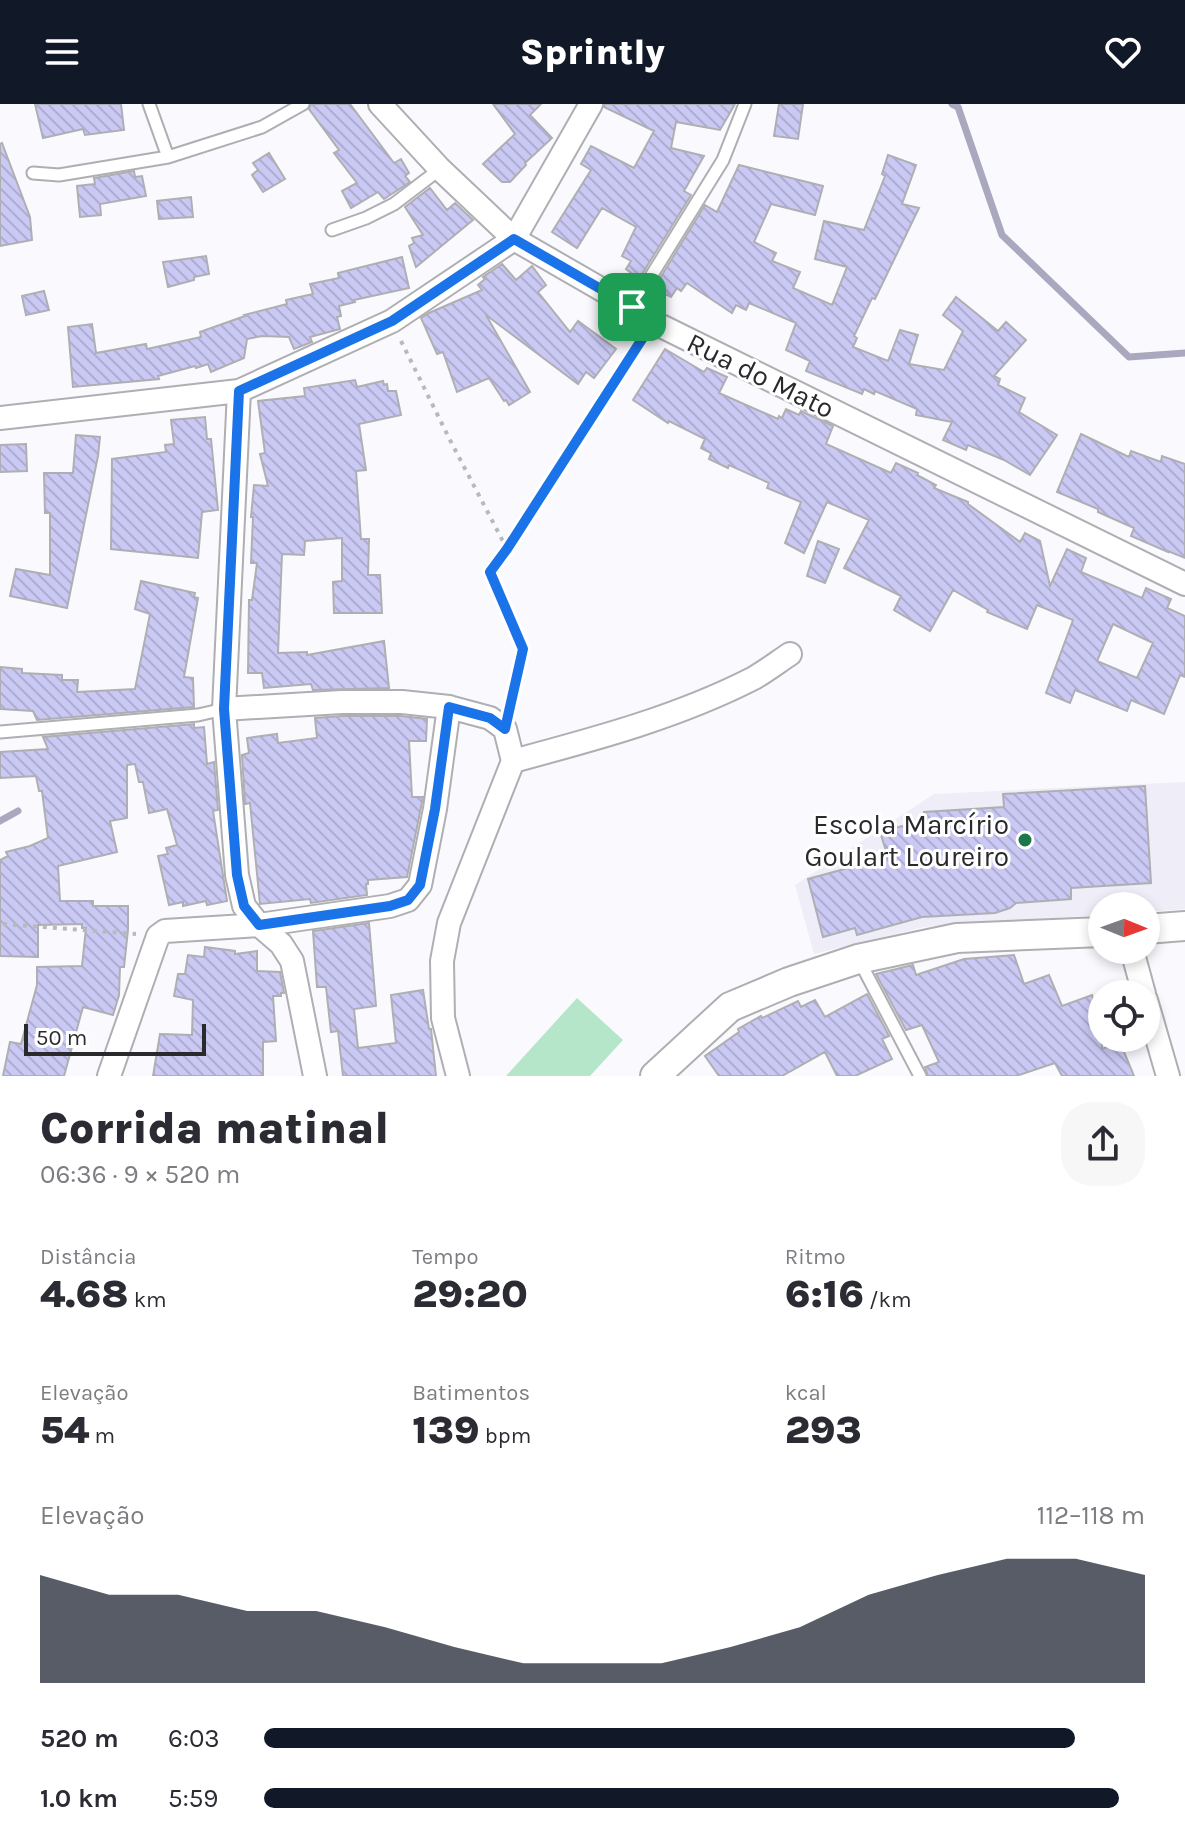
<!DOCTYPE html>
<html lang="pt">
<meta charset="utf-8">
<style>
body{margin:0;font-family:Karla,sans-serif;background:#f7f7f7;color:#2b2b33;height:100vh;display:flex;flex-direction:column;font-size:30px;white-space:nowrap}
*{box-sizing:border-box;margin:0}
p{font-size:26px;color:#7c7c81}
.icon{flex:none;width:44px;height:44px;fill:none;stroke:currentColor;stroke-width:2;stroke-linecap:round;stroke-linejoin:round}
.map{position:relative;height:972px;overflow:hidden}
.sheet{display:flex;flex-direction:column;background:#fff;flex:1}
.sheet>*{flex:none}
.needle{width:52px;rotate:91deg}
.fabs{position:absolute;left:1088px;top:788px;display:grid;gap:16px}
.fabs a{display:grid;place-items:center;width:72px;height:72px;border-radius:50%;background:#fff;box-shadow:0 4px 12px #0003;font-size:40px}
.scale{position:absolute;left:24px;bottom:20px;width:182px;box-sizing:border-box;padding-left:8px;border:4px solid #2a2a2c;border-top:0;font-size:22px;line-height:28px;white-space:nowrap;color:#2a2a2c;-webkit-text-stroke:6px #fff;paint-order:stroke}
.pin{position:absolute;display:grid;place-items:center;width:68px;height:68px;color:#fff;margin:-34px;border-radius:16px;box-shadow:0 4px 12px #0006}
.round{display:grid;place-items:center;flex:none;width:84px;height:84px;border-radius:32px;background:#f7f7f7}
.headline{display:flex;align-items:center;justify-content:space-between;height:136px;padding:0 40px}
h1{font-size:44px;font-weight:800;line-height:60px}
.stats{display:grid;grid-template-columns:repeat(3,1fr);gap:12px;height:136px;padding:8px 40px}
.stats div{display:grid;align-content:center}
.stats b{font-size:40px;font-weight:800}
.stats small{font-size:22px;font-weight:400}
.stats p{font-size:22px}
.chart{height:224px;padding:16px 40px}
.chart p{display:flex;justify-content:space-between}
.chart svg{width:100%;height:144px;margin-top:8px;fill:#111827;opacity:.7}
ul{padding:0 40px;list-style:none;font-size:26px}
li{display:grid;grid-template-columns:128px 96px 1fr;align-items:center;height:60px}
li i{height:20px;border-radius:10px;background:#111827}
header{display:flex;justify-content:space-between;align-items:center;height:104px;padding:0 40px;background:#111827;color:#fff;font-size:36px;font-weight:800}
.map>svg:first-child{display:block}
.built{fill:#eeedf8}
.grass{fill:#b6e6c9}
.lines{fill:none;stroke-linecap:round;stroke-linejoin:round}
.stream{stroke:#a9a8be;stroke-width:7}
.building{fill:url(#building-back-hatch);stroke:#afafb3;stroke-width:2;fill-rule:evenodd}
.service-casing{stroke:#afafb3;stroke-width:15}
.minor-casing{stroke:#afafb3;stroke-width:26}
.tertiary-casing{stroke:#afafb3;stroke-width:32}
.path{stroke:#b9b9bc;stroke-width:4;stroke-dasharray:4 6;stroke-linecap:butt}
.service{stroke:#fff;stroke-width:11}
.minor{stroke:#fff;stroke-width:22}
.tertiary{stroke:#fff;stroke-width:28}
.route-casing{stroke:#fff;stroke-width:16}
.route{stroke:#1a73e8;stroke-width:10}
.poi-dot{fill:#1b774c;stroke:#fff;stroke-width:3}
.labels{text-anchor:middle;stroke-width:6;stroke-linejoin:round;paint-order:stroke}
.street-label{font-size:28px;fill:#2a2a2c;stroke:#fff}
.poi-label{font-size:28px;fill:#2a2a2c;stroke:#fff;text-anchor:end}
</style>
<header><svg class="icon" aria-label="menu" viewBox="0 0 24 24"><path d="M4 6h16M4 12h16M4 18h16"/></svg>Sprintly<svg class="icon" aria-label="heart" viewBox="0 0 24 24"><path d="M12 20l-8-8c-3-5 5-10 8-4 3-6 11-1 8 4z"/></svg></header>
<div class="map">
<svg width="1185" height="972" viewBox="0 0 1185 972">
<defs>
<pattern id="building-back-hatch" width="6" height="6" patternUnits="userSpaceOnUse" patternTransform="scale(2)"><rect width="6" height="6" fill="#cac9f4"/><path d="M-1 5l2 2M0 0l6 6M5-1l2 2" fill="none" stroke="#aeadd1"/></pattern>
</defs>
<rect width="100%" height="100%" fill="#fafafe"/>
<path class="built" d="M 1185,678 L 1185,805 L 1146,808 L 1146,802 L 1102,802 L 1102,811 L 924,823 L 814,850 L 795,781 L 934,690 Z"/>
<path class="grass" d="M 577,894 L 623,936 L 590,972 L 506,972 Z"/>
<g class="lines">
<path class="stream" d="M 952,0 L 958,3 L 1002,131 L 1129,253 L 1185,249
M 0,717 L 18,707"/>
</g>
<path class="building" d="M 35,0 L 121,0 L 124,26 L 85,31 L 83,25 L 43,34 Z
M 311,0 L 350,0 L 394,59 L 401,55 L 409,69 L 405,72 L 410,78 L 384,95 L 378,88 L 351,104 L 342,87 L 357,79 L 334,49 L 339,46 L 309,5 Z
M 493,0 L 541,0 L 530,11 L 552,34 L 525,59 L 526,61 L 510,78 L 502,78 L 483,60 L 515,30 Z
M 605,0 L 735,0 L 720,26 L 676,18 L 671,44 L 704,52 L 684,87 L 691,91 L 639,175 L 626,165 L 631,157 L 622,152 L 636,123 L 602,104 L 577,144 L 552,128 L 591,66 L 581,60 L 591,42 L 634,64 L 654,27 L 604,3 Z
M 779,0 L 803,0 L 798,35 L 774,32 Z
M 2,39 L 30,113 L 32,136 L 0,142 L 0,40 Z
M 269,49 L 285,75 L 263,88 L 252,71 L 258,66 L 253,59 Z
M 888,51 L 916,61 L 902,100 L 919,104 L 875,195 L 872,194 L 854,232 L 857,234 L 853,243 L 888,257 L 900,226 L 918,231 L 909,260 L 944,266 L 963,227 L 943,211 L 956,193 L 998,227 L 1006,218 L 1026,236 L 994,272 L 1000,275 L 998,281 L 1025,294 L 1019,308 L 1057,331 L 1030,371 L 1004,356 L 968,341 L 966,346 L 943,336 L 952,318 L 916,311 L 917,305 L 875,287 L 874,290 L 864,285 L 862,290 L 806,267 L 810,257 L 786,246 L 796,219 L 749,199 L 746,206 L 736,201 L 732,209 L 687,179 L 681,187 L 677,184 L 671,193 L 654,184 L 705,101 L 717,108 L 739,61 L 823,82 L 815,111 L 771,100 L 754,138 L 776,149 L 772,157 L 800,168 L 793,184 L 832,201 L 847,163 L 815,155 L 824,117 L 864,126 L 885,72 L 882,70 Z
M 134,67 L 135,73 L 142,72 L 146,92 L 100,100 L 101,111 L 80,113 L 77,82 L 95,80 L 94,74 Z
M 430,84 L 447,106 L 455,99 L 473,116 L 416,163 L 409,142 L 414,139 L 412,134 L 423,131 L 405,103 Z
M 191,93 L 193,113 L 159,115 L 157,97 Z
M 206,152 L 209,170 L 194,173 L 194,176 L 168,183 L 163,158 Z
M 402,153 L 409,184 L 354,196 L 355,198 L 339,202 L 341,212 L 337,213 L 340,225 L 310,233 L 312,238 L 294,245 L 289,233 L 262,232 L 247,235 L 244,254 L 211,268 L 208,260 L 196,264 L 195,262 L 158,272 L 159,275 L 73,283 L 68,223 L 92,220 L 96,249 L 146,240 L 147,245 L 201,233 L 200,228 L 245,212 L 244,211 L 287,200 L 286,196 L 313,190 L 310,180 L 339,174 L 338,169 Z
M 502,160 L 516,176 L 532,162 L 546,181 L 538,188 L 570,228 L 578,217 L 616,245 L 594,274 L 586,268 L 578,280 L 486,211 L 530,288 L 509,301 L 506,296 L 504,297 L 489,274 L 457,288 L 443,248 L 437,250 L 421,214 L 429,209 L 482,186 L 478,181 L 485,175 L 483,173 Z
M 44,187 L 49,206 L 26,211 L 22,192 Z
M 665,245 L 704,268 L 707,264 L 727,273 L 719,289 L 778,315 L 779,312 L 782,314 L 786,305 L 799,311 L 801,307 L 833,322 L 826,340 L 891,369 L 896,359 L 918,369 L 917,371 L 936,381 L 934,384 L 968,398 L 968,400 L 1020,438 L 1025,429 L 1040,437 L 1050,482 L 1067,445 L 1086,454 L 1081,468 L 1142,494 L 1146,484 L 1171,495 L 1167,504 L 1185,512 L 1185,573 L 1180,571 L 1164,610 L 1131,596 L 1127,607 L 1075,586 L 1070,599 L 1046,589 L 1073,516 L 1037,501 L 1027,525 L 987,508 L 988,506 L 953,486 L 930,527 L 894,506 L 901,492 L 844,464 L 869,416 L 827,398 L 804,449 L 785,439 L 801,398 L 767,384 L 769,379 L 729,361 L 728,364 L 709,355 L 711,349 L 701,344 L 705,335 L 669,317 L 668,319 L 633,296 ZM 1113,520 L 1153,539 L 1137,574 L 1097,557 Z
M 355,276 L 357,283 L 383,277 L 384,281 L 387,280 L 388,287 L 396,287 L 401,311 L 359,320 L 366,366 L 356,367 L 361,435 L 369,435 L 368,471 L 380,471 L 382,509 L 334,509 L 333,478 L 342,477 L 342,434 L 305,437 L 304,451 L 282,450 L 278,549 L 307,548 L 307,551 L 384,537 L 389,584 L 313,586 L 311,580 L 264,584 L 262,569 L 248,569 L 249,496 L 252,496 L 257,459 L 251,459 L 253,413 L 251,413 L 254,381 L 268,382 L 260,350 L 265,349 L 258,297 L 305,292 L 304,284 Z
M 205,313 L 207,335 L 211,335 L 218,406 L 202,408 L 198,454 L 111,445 L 112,355 L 166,348 L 165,341 L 174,340 L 171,316 Z
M 1081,330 L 1129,353 L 1131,347 L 1161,358 L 1162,352 L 1185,360 L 1185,454 L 1168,447 L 1168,448 L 1131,432 L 1134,424 L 1098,408 L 1098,405 L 1057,388 Z
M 76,331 L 100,333 L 98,352 L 67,504 L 10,492 L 16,465 L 50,471 L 50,409 L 45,409 L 44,369 L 73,369 Z
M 26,340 L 27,367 L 0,368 L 0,341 Z
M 818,437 L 839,445 L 825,479 L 807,472 Z
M 141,477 L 195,489 L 194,493 L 198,494 L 184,573 L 193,574 L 194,603 L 37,616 L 33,607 L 0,605 L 0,563 L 22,565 L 22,569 L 62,571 L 62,576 L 78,576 L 77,588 L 135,585 L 150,510 L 135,505 Z
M 342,612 L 401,612 L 427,615 L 426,637 L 409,637 L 412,693 L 423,693 L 407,773 L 368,776 L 368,780 L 366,780 L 367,791 L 311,799 L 310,795 L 260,800 L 250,699 L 245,700 L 242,651 L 249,649 L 247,634 L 277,630 L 278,639 L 317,634 L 315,614 Z
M 194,620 L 194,624 L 204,623 L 207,660 L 214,658 L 218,706 L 213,707 L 227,797 L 207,801 L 206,797 L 183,802 L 183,798 L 169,801 L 158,752 L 168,750 L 166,744 L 177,741 L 167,705 L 149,709 L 143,678 L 139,678 L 135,660 L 127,661 L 127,714 L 110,717 L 117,748 L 58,762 L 60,797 L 93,797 L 93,802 L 128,802 L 128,826 L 124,863 L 120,863 L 119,891 L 113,911 L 83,903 L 64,972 L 3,972 L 10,938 L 21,940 L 37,881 L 37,863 L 82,862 L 86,824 L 82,824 L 82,820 L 38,821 L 38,853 L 0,852 L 0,756 L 8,752 L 6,748 L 30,742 L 48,734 L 42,687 L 39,687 L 36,672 L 0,674 L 0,648 L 48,645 L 43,633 Z
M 1145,682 L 1151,779 L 1071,784 L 1071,795 L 1016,799 L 1010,804 L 995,809 L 922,813 L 857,831 L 855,824 L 823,833 L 808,775 L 888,753 L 880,728 L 925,716 L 924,708 L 1004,703 L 1003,690 Z
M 369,819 L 376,902 L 354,905 L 358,944 L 396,939 L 391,891 L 423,886 L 429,925 L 431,925 L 436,972 L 343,972 L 338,927 L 331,928 L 326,883 L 317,883 L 313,827 Z
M 205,843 L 235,847 L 235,850 L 257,847 L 257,867 L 280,868 L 284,889 L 281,889 L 281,892 L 273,892 L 276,937 L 263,938 L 263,972 L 153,972 L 160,930 L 192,931 L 193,896 L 174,892 L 178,870 L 185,870 L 188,851 L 204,853 Z
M 1014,851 L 1024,880 L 1049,871 L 1062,902 L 1092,891 L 1095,901 L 1102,898 L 1102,945 L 1120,938 L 1134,972 L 1062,972 L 1055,959 L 1016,972 L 928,972 L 925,963 L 939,958 L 922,921 L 906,926 L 876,870 L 913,861 L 916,871 L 964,855 Z
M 867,890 L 889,932 L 882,935 L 892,955 L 855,972 L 837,972 L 825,948 L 782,972 L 719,972 L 705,952 L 739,928 L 738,925 L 761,912 L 762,914 L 798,897 L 801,903 L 815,896 L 825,913 Z"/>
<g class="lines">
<defs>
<path id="service" d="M 149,0 L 168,53
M 33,69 L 59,71 L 168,53 L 262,23 L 303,0
M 332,126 L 366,114 L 394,100 L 440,65
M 632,203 L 723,56 L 745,0
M 0,628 L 198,611 L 224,605
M 859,856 L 920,972"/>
<path id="minor" d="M 380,0 L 440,65 L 514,135 L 632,203 L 653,218 L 1185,480
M 239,287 L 224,605 L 237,771 L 244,802 L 259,821 L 281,840 L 292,857 L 315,972
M 0,314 L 239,287 L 392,217 L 514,135 L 591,0
M 224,605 L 342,598 L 402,598 L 449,603 L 490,614 L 505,625 L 513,657 L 449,819 L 442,857 L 443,914 L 458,972
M 513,657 C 595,635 678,613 754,574 C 766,567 778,558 790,550
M 1132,846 L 1144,890
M 1146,896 L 1168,972
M 109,972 L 158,832 L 165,827 L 259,821 L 390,802 L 408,796 L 420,781 L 435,705 L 449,603"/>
<path id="tertiary" d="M 1146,825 L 1185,822
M 655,972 L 730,903 L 789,878 L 858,855 L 957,834 L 1102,828"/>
</defs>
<use href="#service" class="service-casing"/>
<use href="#minor" class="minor-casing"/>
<use href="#tertiary" class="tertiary-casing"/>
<path class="path" d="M 401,237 L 450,336 L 507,445
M 510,603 L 523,545 L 490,468 L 507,445 L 641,238
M 3,820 L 136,830"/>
<use href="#service" class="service"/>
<use href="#minor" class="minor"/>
<use href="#tertiary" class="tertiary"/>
</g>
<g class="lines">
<defs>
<path id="route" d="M 514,135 L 632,203 L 653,218 L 507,445 L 490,468 L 523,545 L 505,625 L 490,614 L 449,603 L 435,705 L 420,781 L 408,796 L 390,802 L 259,821 L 244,802 L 237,771 L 224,605 L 239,287 L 392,217 Z"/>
</defs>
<use href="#route" class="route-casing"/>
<use href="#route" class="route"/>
</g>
<circle class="poi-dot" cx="1025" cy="736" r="8"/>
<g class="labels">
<g class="street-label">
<text transform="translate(761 271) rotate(26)" y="10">Rua do Mato</text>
</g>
<g class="poi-label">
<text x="1009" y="730">Escola Marcírio<tspan x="1009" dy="32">Goulart Loureiro</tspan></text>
</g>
</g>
</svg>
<div class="fabs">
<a><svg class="needle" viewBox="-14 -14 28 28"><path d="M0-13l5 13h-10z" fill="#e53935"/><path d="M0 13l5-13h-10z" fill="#7c7c81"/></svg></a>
<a><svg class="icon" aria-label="locate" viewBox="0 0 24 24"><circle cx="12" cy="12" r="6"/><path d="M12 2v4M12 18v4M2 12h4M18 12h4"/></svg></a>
</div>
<div class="scale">50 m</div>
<div class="pin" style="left:632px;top:203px;background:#1e9e55"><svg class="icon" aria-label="arrive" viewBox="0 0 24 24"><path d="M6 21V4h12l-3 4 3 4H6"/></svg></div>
</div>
<section class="sheet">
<div class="headline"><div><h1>Corrida matinal</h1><p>06:36 · 9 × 520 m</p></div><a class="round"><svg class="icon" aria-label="share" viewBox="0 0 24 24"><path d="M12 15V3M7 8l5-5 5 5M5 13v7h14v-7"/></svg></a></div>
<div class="stats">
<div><p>Distância</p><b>4.68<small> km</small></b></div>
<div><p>Tempo</p><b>29:20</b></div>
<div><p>Ritmo</p><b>6:16<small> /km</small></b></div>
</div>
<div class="stats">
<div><p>Elevação</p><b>54<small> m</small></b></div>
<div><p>Batimentos</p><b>139<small> bpm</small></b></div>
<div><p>kcal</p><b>293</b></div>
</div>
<div class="chart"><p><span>Elevação</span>112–118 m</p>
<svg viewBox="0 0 160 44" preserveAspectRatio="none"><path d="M0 44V11L10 17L20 17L30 22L40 22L50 27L60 33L70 38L80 38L90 38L100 33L110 27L120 17L130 11L140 6L150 6L160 11V44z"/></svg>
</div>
<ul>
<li><b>520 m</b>6:03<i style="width:92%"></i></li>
<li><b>1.0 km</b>5:59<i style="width:97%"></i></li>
</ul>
</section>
